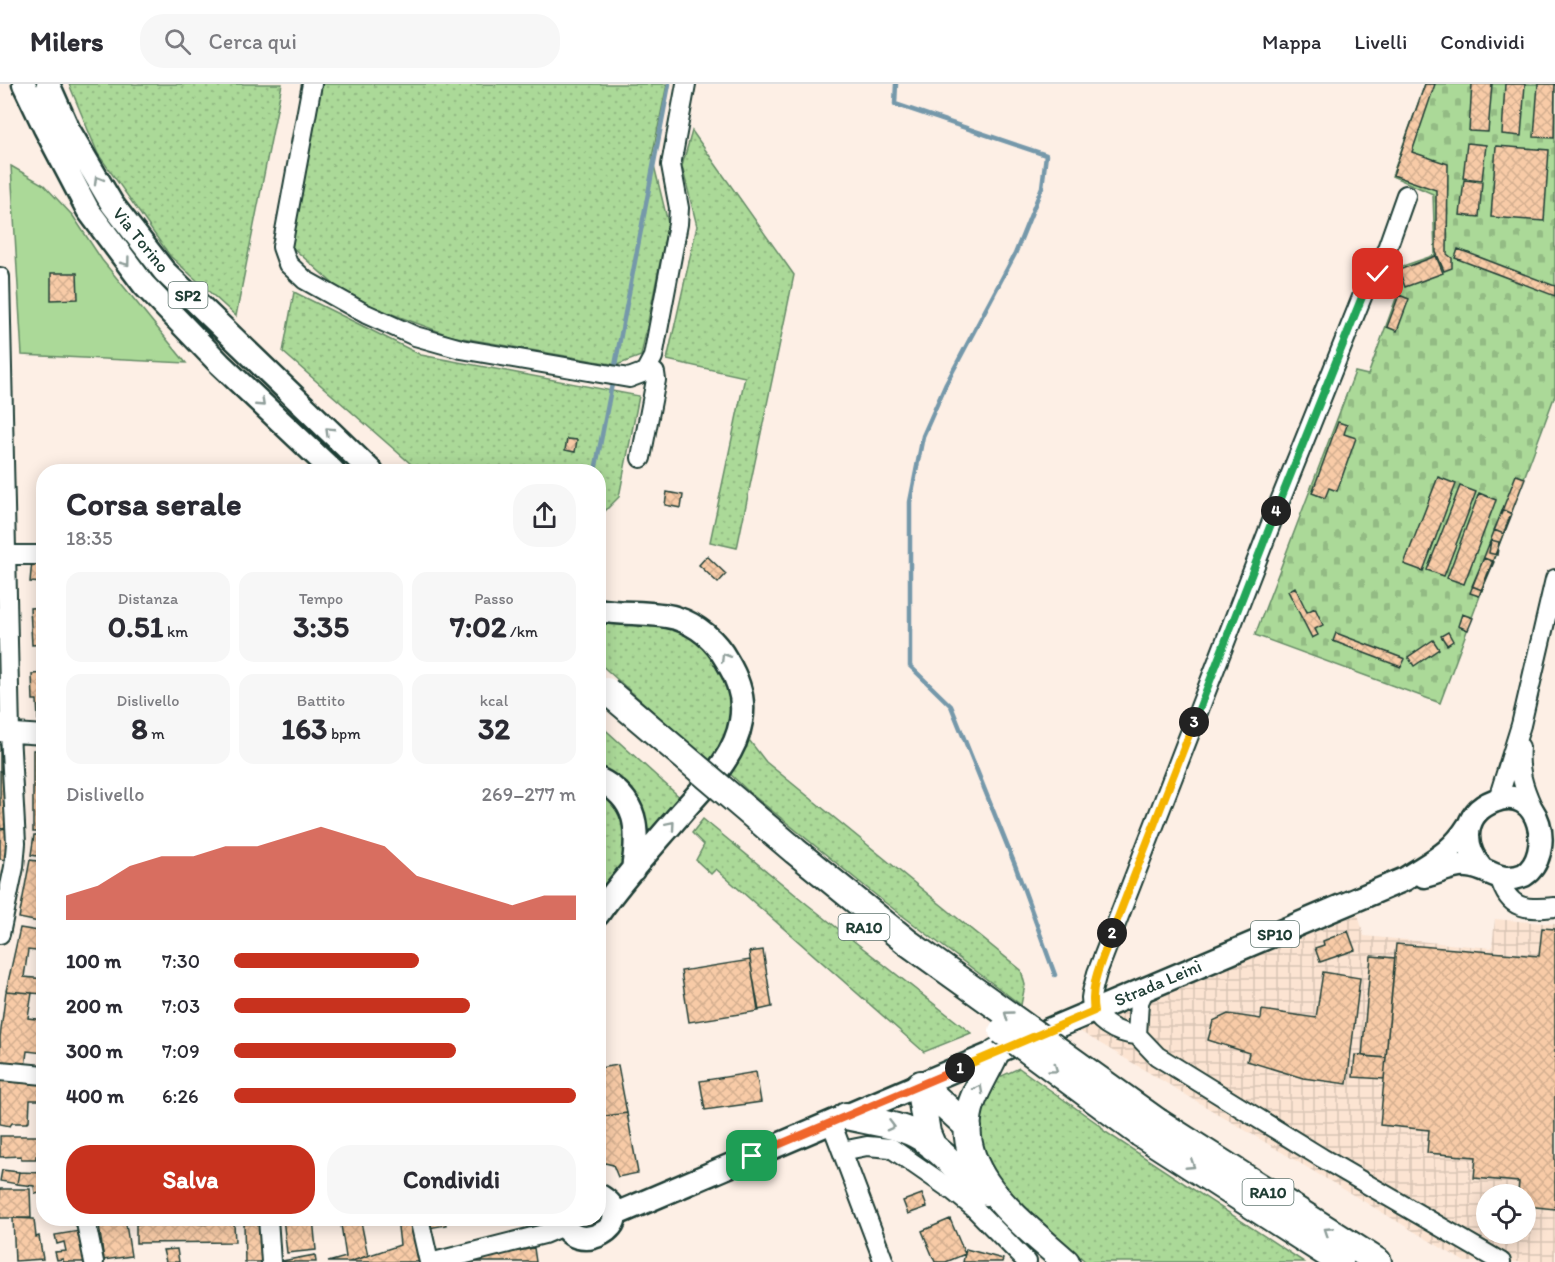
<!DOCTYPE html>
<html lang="it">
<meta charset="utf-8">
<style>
body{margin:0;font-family:Itim,sans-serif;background:#f7f7f7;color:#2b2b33;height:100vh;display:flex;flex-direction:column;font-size:22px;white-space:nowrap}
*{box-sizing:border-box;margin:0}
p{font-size:20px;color:#7c7c81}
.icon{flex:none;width:33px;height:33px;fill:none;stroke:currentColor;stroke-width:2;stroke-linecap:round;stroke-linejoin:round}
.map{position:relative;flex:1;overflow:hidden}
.side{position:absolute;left:36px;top:380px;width:570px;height:762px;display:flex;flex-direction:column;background:#fff;border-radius:24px;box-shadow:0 3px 15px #0003}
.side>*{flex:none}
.buttons{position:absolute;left:1476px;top:1100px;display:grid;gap:12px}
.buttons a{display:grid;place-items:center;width:60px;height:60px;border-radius:50%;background:#fff;box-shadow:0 3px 15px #0003;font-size:30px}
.pin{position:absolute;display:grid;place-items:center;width:51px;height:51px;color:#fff;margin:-26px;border-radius:12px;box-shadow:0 3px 9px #0006}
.km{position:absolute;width:30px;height:30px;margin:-15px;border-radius:50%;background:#222;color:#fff;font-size:16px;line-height:30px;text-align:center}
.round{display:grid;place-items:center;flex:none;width:63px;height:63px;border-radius:24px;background:#f7f7f7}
.head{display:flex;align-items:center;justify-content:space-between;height:102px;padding:0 30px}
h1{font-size:33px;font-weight:700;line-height:45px}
.figures{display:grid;grid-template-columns:repeat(3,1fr);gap:9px;height:102px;padding:6px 30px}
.figures div{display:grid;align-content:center;border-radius:15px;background:#f7f7f7;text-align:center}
.figures b{font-size:30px;font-weight:700}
.figures small{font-size:16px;font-weight:400}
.figures p{font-size:16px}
.chart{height:168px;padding:12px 30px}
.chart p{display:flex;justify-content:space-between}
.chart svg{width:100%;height:108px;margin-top:6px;fill:#c8321e;opacity:.7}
.action{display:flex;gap:12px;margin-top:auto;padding:12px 30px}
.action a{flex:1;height:69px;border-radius:24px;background:#c8321e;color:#fff;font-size:24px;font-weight:700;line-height:69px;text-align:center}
.action a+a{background:#f7f7f7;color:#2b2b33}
ul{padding:0 30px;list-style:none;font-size:20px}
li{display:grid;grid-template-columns:96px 72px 1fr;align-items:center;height:45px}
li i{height:15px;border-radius:8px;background:#c8321e}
header{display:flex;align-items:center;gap:36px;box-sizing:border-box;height:84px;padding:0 30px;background:#fff;border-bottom:2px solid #e1e1e2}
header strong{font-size:28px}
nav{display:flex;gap:33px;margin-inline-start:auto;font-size:21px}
.search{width:420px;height:54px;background:#f7f7f7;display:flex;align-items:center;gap:15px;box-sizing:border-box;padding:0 21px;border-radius:24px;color:#7c7c81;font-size:22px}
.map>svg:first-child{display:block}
.industrial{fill:url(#industrial-grid);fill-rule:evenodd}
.grass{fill:url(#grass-dots);stroke:#658b66;stroke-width:1.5}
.cemetery{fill:url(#cemetery-stones);stroke:#658b66;stroke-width:1.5}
.garden{fill:#abd998;stroke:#658b66;stroke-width:1.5}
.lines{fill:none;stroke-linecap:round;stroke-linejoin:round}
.stream{stroke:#7598aa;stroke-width:4.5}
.building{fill:url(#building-cross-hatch);stroke:#1f3d34;stroke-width:1.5}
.minor-casing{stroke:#1f3d34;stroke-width:22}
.major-casing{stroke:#1f3d34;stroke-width:27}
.highway-casing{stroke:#1f3d34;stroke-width:30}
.minor{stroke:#fff;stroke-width:18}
.major{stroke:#fff;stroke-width:22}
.highway{stroke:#fff;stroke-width:26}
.highway-bridge-casing{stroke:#1f3d34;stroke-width:30;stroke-linecap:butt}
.highway-bridge{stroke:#fff;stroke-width:26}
.oneway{stroke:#8f9e9a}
.split-1-casing{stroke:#fff;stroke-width:12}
.split-2-casing{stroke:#fff;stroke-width:12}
.split-3-casing{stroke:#fff;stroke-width:12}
.split-4-casing{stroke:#fff;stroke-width:12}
.split-5-casing{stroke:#fff;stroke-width:12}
.split-1{stroke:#f0652b;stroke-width:8}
.split-2{stroke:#f5b400;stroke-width:8}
.split-3{stroke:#f5b400;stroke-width:8}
.split-4{stroke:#22a559;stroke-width:8}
.split-5{stroke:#22a559;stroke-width:8}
.labels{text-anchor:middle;stroke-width:4.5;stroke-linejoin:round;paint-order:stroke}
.shield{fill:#fff;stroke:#627771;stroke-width:1.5}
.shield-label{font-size:16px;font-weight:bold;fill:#1f3d34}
.street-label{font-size:18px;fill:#1f3d34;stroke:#fff}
</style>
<header>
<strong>Milers</strong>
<div class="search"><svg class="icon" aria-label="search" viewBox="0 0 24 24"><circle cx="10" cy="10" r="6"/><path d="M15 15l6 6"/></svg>Cerca qui</div>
<nav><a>Mappa</a><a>Livelli</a><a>Condividi</a></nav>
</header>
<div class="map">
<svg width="1555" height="1178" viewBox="0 0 1555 1178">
<defs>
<pattern id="industrial-grid" width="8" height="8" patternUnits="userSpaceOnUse" patternTransform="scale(1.5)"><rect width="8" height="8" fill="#fce4d2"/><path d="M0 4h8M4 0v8" fill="none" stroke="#d8c4b5"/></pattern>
<pattern id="grass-dots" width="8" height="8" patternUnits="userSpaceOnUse" patternTransform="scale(1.5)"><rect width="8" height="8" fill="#abd998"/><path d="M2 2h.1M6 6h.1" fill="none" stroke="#93bb84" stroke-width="1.8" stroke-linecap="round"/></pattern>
<pattern id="cemetery-stones" width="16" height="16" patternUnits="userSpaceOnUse" patternTransform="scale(1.5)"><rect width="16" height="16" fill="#abd998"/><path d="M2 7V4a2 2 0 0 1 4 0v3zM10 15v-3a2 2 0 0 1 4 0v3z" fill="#93bb84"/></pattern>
<pattern id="building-cross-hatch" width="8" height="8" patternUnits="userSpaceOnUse" patternTransform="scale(1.5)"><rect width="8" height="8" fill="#f8cba7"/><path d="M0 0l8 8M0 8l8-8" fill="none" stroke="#d4af90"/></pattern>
</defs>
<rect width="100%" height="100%" fill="#fdefe5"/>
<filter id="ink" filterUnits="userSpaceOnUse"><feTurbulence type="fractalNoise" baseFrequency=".0167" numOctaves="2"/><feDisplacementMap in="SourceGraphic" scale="12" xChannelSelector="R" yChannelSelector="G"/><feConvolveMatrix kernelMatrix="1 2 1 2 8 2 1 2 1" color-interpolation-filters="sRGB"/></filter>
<g filter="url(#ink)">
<path class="industrial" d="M 1358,830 L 1364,852 L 1492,864 L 1495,835 L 1555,840 L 1555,1178 L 1465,1178 L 1076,945 ZM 1486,1110 L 1526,1110 L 1526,1149 L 1486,1149 Z"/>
<path class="grass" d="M 69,0 L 282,0 L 236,232 L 170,172 L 98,70 Z
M 322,0 L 667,0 L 652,73 L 668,139 L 641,272 L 617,281 L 451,252 L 349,214 L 291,162 Z
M 692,47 L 794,191 L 737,464 L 710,458 L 745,293 L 667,276 L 697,142 L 682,82 Z
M 294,208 L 421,271 L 639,312 L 619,413 L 599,433 L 598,387 L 419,387 L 283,268 Z
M 599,534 C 629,537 662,536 690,550 C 724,566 744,618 730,653 C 725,663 719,672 714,682 L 599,579 Z
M 598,639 L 684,717 L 645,762 L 599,687 Z
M 749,656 L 766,678 L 1021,886 L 1025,901 L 1021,921 L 883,817 L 750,709 L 727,687 Z
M 599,700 L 630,740 L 627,782 L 599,820 Z
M 703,735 L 808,821 L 971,949 L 924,968 L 716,785 L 711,790 L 696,776 L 704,761 L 692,749 Z
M 1019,984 L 1101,1042 L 1104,1047 L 1304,1178 L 1086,1178 L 1007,1107 L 976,1064 L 979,1016 L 993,996 Z"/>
<path class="cemetery" d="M 1425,0 L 1555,0 L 1555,311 L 1440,619 L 1255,551 L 1355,288 L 1368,291 L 1401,201 L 1397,184 L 1435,171 L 1433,110 L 1392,92 Z"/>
<path class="garden" d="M 11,82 L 44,101 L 73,132 L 102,176 L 186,279 L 22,271 Z"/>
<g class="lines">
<path class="stream" d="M 896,0 L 895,20 L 1046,71 L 1042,103 L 1015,170 L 946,300 L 923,352 L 910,418 L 910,582 L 951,622 L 1015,781 L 1055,891
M 614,287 L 669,0
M 595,387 L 613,295"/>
</g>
<path class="building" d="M 1425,0 L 1435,0 L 1412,68 L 1448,80 L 1447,170 L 1452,174 L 1452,184 L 1444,187 L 1436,168 L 1436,106 L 1393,91 Z
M 1472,0 L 1492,0 L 1488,48 L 1469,47 Z
M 1505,0 L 1525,0 L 1521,52 L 1502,50 Z
M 1538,0 L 1555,0 L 1554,54 L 1534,53 Z
M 1467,59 L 1486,61 L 1482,96 L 1463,94 Z
M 1496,62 L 1549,66 L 1544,137 L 1491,133 Z
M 1464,96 L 1482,98 L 1479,133 L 1460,131 Z
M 1458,165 L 1555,202 L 1555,212 L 1455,174 Z
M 1436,172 L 1443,189 L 1405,203 L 1399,186 Z
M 51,189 L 77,189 L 78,215 L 51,216 Z
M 1399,211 L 1409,215 L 1397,247 L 1387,243 Z
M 1338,338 L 1347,341 L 1344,350 L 1356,354 L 1337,407 L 1329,404 L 1325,414 L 1312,409 Z
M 567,355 L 577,356 L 575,368 L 565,366 Z
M 1516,391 L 1525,394 L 1479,512 L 1470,509 Z
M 1438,393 L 1456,400 L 1423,487 L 1404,480 Z
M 1460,402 L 1476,408 L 1444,492 L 1427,486 Z
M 667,408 L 683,411 L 681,424 L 665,421 Z
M 1479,409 L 1496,416 L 1464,500 L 1447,494 Z
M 1503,426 L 1512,430 L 1504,450 L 1494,446 Z
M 1491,456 L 1499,458 L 1497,471 L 1489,469 Z
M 707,472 L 726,490 L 718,499 L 699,481 Z
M 1484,474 L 1494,478 L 1482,506 L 1472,502 Z
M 32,477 L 44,477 L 44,499 L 30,498 Z
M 1295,503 L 1307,528 L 1315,524 L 1323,541 L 1315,545 L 1318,551 L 1312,554 L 1288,507 Z
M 44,523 L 44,560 L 32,561 L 30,524 Z
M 1462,530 L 1473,534 L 1468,546 L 1458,542 Z
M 1448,548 L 1453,557 L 1447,561 L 1441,552 Z
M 1336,549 L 1405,575 L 1401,583 L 1333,557 Z
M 1433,556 L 1439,565 L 1414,582 L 1408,573 Z
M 44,589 L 44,641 L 38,636 L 37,616 L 33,616 L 32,590 Z
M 0,662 L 2,664 L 3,687 L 0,687 Z
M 33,666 L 44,666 L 44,748 L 33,748 Z
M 0,687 L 5,687 L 8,744 L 0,745 Z
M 8,744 L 7,776 L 0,775 L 0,745 Z
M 34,751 L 44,751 L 44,773 L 31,771 Z
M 30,776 L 44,778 L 44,839 L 19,834 Z
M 20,844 L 44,848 L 44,868 L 28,866 L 24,893 L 44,895 L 44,910 L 6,907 Z
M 1542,844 L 1555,845 L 1555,1125 L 1526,1122 L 1526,1110 L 1518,1110 L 1519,1098 L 1474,1094 L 1476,1073 L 1427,1069 L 1429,1046 L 1380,1041 L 1396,860 L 1539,872 Z
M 1348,847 L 1355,866 L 1320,878 L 1315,864 L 1324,861 L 1323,857 Z
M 763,866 L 772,923 L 758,926 L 749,868 Z
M 1371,872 L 1395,874 L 1386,974 L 1362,972 Z
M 750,876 L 759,927 L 689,938 L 681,887 Z
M 1323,888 L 1360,894 L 1347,1000 L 1303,994 L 1247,977 L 1249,969 L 1208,956 L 1213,937 L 1228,930 L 1261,935 L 1262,926 L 1316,934 Z
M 6,907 L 32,909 L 28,934 L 44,936 L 44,969 L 27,967 L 25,983 L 0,980 L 0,953 Z
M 1355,971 L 1386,974 L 1384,995 L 1353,993 Z
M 598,980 L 599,984 L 618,981 L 627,1029 L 598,1033 Z
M 756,988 L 761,1018 L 705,1026 L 700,997 Z
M 0,993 L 44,996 L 44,1016 L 30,1016 L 29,1037 L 27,1039 L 12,1039 L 10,1042 L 0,1040 Z
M 627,1029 L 638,1089 L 618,1093 L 613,1081 L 605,1079 L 598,1081 L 598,1033 Z
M 0,1052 L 44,1052 L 44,1071 L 36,1072 L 36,1075 L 21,1075 L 21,1072 L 0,1073 Z
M 2,1086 L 19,1088 L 17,1100 L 0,1097 Z
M 19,1088 L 44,1089 L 44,1108 L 35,1110 L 34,1102 L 17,1100 Z
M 0,1105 L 30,1105 L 31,1134 L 0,1134 Z
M 922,1110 L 927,1123 L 908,1130 L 903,1117 Z
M 13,1134 L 34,1135 L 36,1153 L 39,1152 L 43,1175 L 15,1177 Z
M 98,1134 L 125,1134 L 131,1172 L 104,1176 Z
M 139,1134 L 167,1134 L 167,1140 L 138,1140 Z
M 178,1134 L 200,1134 L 199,1140 L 207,1140 L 207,1134 L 244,1134 L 244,1139 L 234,1140 L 235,1158 L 136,1159 L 136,1140 L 178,1140 Z
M 244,1134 L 263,1134 L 263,1138 L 244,1139 Z
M 283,1134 L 313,1134 L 316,1166 L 287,1169 Z
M 397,1134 L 415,1134 L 422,1176 L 417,1178 L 349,1178 L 400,1161 Z
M 427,1134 L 445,1134 L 446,1141 L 429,1144 Z
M 950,1135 L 965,1170 L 946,1178 L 935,1178 L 922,1147 Z
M 361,1138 L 368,1172 L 349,1178 L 328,1178 L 346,1173 L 341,1141 Z
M 263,1139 L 265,1178 L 245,1178 L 244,1140 Z
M 85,1146 L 90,1178 L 63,1178 L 63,1175 L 57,1176 L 55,1168 L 66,1167 L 64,1158 L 57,1160 L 55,1151 Z
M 534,1164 L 536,1178 L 463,1178 L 476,1175 Z
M 177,1165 L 179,1178 L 166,1178 L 163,1166 Z
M 966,1165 L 1003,1175 L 1002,1178 L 963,1178 Z
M 315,1171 L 316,1178 L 283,1178 L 282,1177 Z"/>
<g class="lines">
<defs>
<path id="minor" d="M 312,0 L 282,163 L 288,180 L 305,196 L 366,230 L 415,252 L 461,265 L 629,294 L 645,288 L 653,273 L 678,140 L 679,124 L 671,81 L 686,0
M 0,193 L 10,649 L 16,759 L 14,783 L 0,850
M 641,374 L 656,296 L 655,289 L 648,284
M 6,471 L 44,471
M 0,648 L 44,651
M 1520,663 C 1518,686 1523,702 1532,722
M 1498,715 L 1521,641 L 1555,495
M 1500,794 C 1508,826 1527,826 1555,823
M 1145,905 L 1139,918 L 1137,951 L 1157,972 L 1322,1074 L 1501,1178
M 1137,951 C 1117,950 1091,936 1091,914 C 1092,906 1095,897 1097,889 L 1274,432 L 1366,203 L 1378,190 L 1406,111
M 0,987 L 44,991
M 831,1038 L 884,1178
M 842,1067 L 867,1062 L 891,1064 L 953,1107 L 974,1124 L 1027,1178
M 85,1134 L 94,1178
M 268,1134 L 271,1178
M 419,1134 L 429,1178
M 434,1178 L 544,1150 L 563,1142"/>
<path id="major" d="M 24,0 L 45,44 L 88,126 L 144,201 L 220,280 L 333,387
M 48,0 L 68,45 L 112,120 L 164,187 L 371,387
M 598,526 C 624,531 650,527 676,534 C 698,541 716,557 727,577 C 738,595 745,616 741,637 C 735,674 705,701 682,728 C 654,761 623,794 598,830
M 598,695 C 639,715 639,746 633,786
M 1424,792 C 1438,789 1453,780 1468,782 C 1490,784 1499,801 1524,791 C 1555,771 1541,698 1494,717 C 1462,729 1462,761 1481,784
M 921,1000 L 1405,795 C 1432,777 1451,770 1469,741
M 614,1131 L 919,1001
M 562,1134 C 569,1178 649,1139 598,1111"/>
<path id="highway" d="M 996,968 C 989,985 978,1001 972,1018 C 948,1087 1023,1139 1066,1178
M 921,1000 L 968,1043
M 919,1001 L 927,1049 L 933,1063
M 846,1032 C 870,1038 900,1040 922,1054 C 945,1069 962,1093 986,1108
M 1158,1038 L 1378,1178
M 1141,1050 L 1340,1178"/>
</defs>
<use href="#minor" class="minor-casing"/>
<use href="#major" class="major-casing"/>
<use href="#highway" class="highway-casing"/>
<use href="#minor" class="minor"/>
<use href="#major" class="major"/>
<use href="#highway" class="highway"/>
<defs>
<path id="highway-bridge" d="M 607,607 L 795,767 L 907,858 L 1158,1038
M 1002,947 L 1141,1050"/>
</defs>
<use href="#highway-bridge" class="highway-bridge-casing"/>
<use href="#highway-bridge" class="highway-bridge"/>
</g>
<defs><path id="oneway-chevron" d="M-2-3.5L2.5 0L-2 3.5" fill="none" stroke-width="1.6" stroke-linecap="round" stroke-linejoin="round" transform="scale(1.5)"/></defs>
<g class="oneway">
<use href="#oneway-chevron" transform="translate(98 96) rotate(-120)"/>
<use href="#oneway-chevron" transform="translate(126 178) rotate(53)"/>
<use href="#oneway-chevron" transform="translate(261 319) rotate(43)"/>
<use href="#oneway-chevron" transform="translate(329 347) rotate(-136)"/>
<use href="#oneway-chevron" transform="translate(725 573) rotate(-122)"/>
<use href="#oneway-chevron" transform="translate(671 741) rotate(-49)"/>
<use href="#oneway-chevron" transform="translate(1008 931) rotate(-144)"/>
<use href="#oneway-chevron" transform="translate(1054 985) rotate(36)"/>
<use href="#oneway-chevron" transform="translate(979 1005) rotate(-62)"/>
<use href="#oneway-chevron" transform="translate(891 1042) rotate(15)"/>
<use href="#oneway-chevron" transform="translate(1191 1081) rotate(33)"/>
<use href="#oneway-chevron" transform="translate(1328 1147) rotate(-147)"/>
</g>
</g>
<g class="lines" filter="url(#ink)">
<defs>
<path id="split-1" d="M 752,1072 L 960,984"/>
<path id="split-2" d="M 960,984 L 1094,927 C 1089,900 1103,874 1112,849"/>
<path id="split-3" d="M 1112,849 L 1194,638"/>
<path id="split-4" d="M 1194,638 L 1276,427"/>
<path id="split-5" d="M 1276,427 L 1366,203 L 1378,190"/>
</defs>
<use href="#split-1" class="split-1-casing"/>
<use href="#split-2" class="split-2-casing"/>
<use href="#split-3" class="split-3-casing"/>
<use href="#split-4" class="split-4-casing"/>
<use href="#split-5" class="split-5-casing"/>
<use href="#split-1" class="split-1"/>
<use href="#split-2" class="split-2"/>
<use href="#split-3" class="split-3"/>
<use href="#split-4" class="split-4"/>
<use href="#split-5" class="split-5"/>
</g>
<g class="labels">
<g class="shield">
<rect x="168.5" y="198" width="39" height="26" rx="4.5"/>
<rect x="838.5" y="830" width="51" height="26" rx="4.5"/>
<rect x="1251" y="837" width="48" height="26" rx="4.5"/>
<rect x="1242.5" y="1095" width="51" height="26" rx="4.5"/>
</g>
<g class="shield-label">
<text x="188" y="217">SP2</text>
<text x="864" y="849">RA10</text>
<text x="1275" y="856">SP10</text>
<text x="1268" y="1114">RA10</text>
</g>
<g class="street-label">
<text transform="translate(141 156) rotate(51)" y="6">Via Torino</text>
<text transform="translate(1158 899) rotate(-23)" y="6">Strada Leinì</text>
</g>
</g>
</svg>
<div class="buttons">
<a><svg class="icon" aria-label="locate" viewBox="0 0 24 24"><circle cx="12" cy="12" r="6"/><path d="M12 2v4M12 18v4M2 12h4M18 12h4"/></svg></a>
</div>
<div class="pin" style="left:752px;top:1072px;background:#1e9e55"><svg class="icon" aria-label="arrive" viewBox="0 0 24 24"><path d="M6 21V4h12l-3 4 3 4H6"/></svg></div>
<div class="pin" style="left:1378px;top:190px;background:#d93025"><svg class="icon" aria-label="check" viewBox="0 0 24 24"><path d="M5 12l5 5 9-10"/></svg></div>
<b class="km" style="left:960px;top:984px">1</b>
<b class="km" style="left:1112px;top:849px">2</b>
<b class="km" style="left:1194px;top:638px">3</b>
<b class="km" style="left:1276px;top:427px">4</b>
<section class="side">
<div class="head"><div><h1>Corsa serale</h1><p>18:35</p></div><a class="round"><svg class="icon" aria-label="share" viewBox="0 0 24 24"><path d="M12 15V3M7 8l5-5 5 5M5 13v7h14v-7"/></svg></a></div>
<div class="figures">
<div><p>Distanza</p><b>0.51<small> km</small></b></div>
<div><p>Tempo</p><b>3:35</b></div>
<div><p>Passo</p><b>7:02<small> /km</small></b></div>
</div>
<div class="figures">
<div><p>Dislivello</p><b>8<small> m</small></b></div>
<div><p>Battito</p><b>163<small> bpm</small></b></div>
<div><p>kcal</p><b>32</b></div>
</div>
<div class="chart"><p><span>Dislivello</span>269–277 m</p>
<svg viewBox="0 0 160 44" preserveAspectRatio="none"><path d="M0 44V34L10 30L20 22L30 18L40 18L50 14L60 14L70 10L80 6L90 10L100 14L110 26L120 30L130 34L140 38L150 34L160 34V44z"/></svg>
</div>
<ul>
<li><b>100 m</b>7:30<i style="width:54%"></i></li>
<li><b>200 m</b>7:03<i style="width:69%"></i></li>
<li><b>300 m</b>7:09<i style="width:65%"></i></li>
<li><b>400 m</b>6:26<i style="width:100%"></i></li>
</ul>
<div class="action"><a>Salva</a><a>Condividi</a></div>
</section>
</div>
